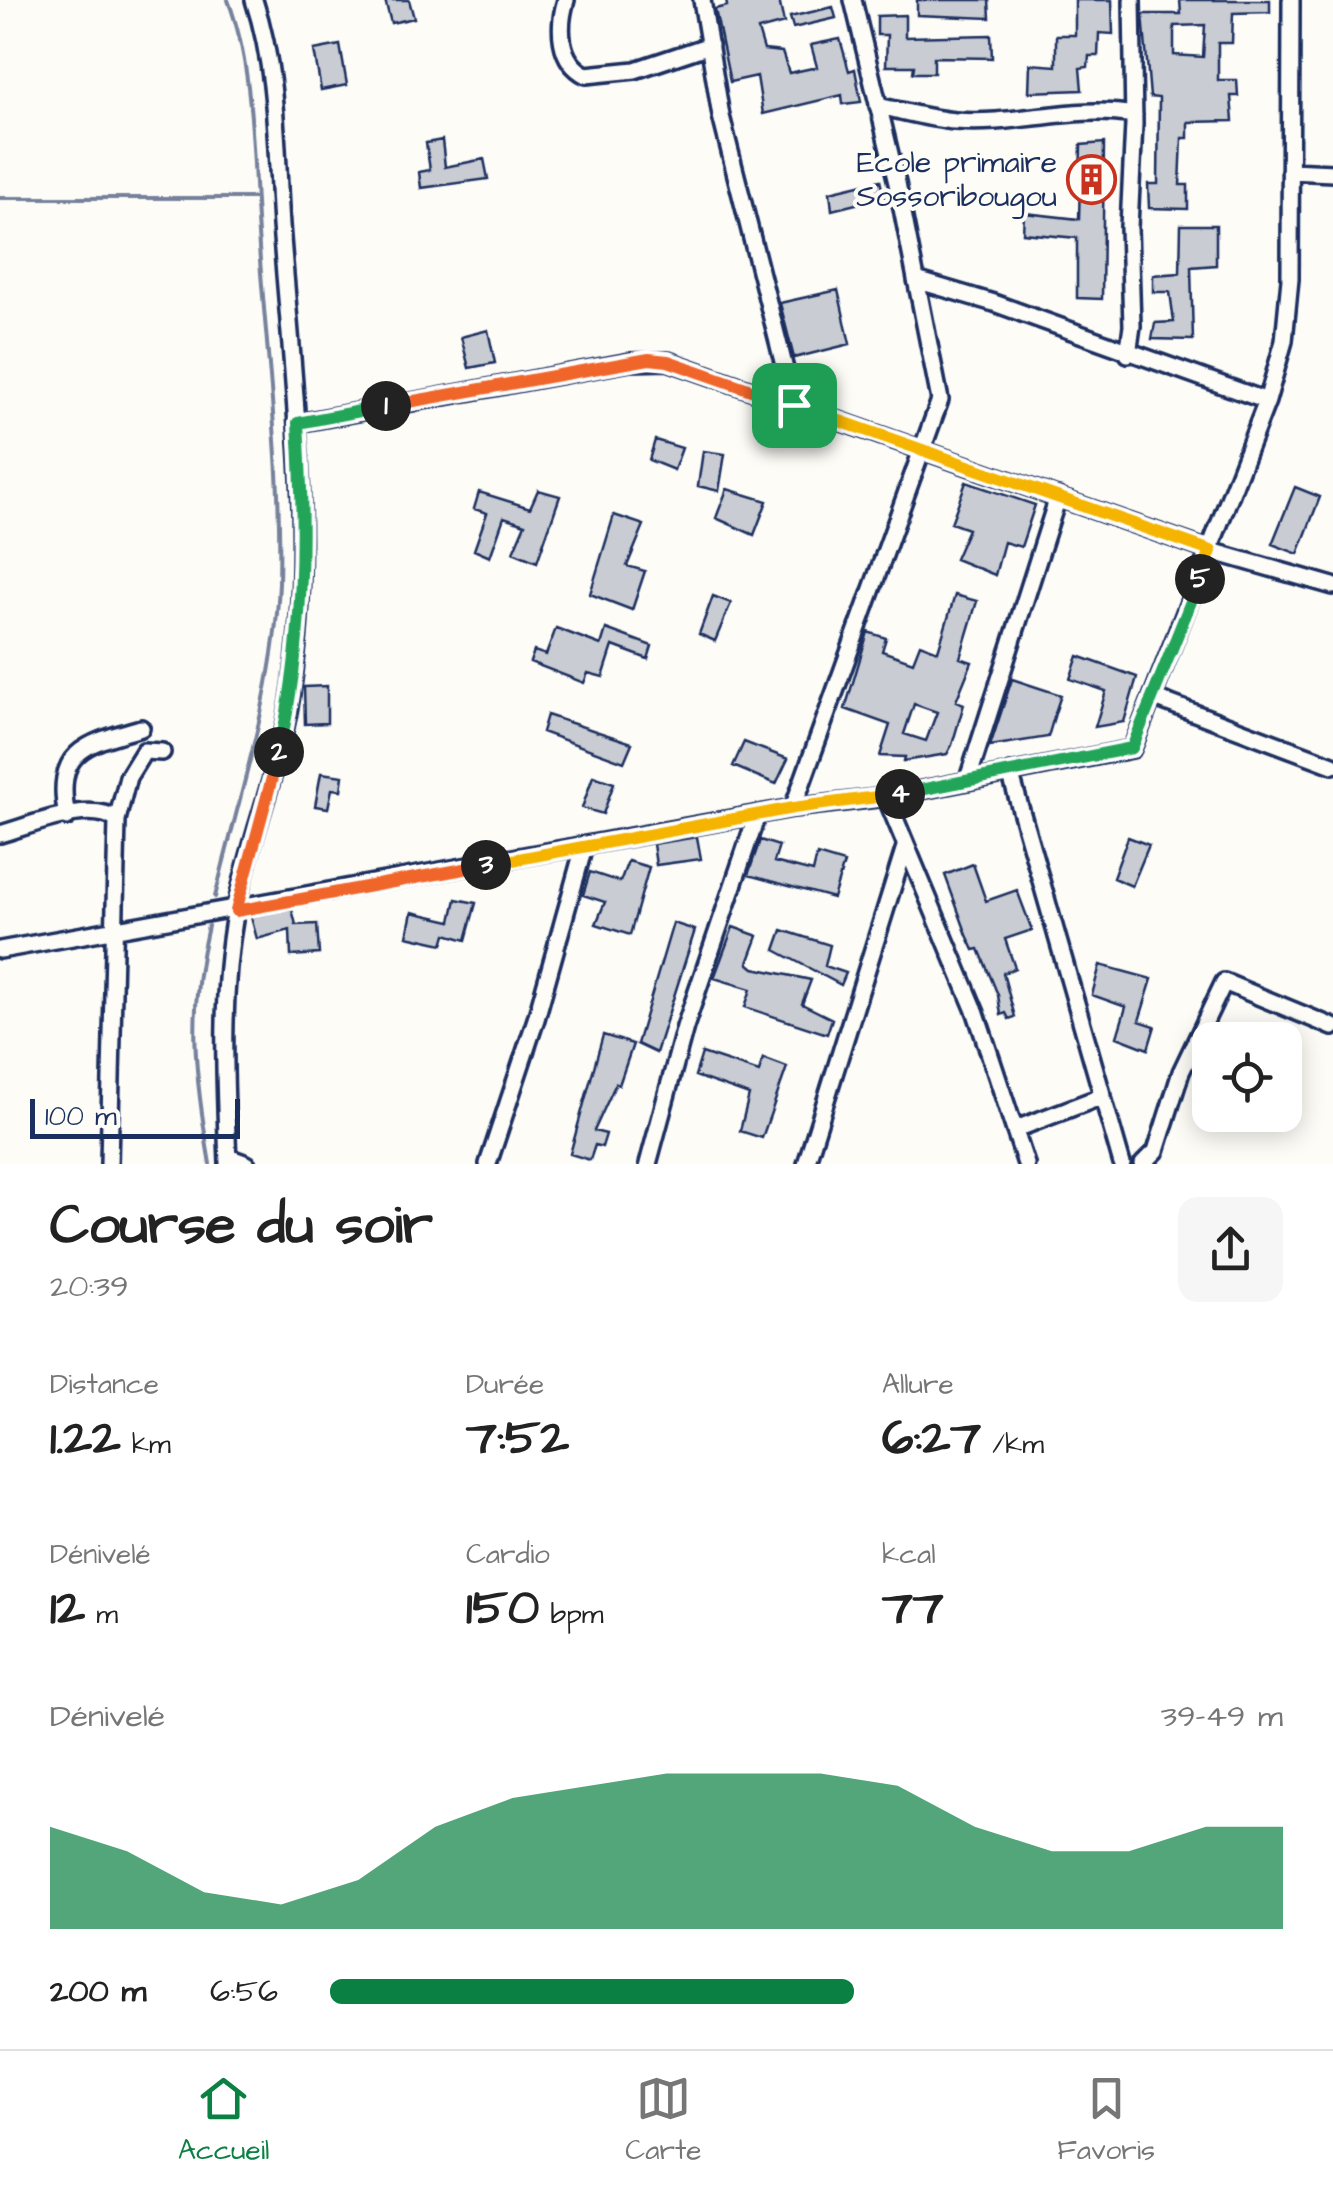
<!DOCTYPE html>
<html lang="fr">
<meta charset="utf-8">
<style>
body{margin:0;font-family:"Architects Daughter",sans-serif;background:#f6f6f6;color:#222;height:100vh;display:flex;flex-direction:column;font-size:38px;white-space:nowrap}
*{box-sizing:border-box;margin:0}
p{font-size:32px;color:#767676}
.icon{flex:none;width:55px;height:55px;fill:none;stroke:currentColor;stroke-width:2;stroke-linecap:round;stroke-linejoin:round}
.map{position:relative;height:1164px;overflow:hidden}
.drawer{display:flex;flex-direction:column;background:#fff;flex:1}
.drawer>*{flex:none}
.fabs{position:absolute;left:1192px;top:1022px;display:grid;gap:20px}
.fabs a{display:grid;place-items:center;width:110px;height:110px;border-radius:20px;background:#fff;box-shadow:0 5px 25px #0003;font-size:50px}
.scale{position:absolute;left:30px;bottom:25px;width:210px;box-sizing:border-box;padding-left:10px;border:5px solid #1b2f5e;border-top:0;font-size:28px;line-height:35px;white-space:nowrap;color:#1b2f5e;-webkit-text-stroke:8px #fdfcf7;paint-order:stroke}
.pin{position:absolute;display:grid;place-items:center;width:85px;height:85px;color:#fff;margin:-42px;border-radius:20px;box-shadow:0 5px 15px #0006}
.km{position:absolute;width:50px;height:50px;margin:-25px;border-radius:50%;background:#222;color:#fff;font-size:28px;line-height:50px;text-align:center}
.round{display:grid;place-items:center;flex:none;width:105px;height:105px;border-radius:20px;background:#f6f6f6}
.summary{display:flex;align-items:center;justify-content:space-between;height:170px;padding:0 50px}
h1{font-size:55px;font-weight:700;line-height:75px}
.figures{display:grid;grid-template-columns:repeat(3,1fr);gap:15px;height:170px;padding:10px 50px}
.figures div{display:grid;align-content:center}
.figures b{font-size:50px;font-weight:700}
.figures small{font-size:28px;font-weight:400}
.figures p{font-size:28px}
.chart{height:280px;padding:20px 50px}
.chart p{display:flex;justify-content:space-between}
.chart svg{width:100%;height:180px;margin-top:10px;fill:#0b8043;opacity:.7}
ul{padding:0 50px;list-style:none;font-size:32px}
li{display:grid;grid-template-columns:160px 120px 1fr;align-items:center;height:75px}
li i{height:25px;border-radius:12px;background:#0b8043}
.tabs{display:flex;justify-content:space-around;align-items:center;height:140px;border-top:2px solid #e0e0e0;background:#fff;font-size:28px;color:#767676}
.tabs a{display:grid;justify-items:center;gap:5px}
.tabs .current{color:#0b8043}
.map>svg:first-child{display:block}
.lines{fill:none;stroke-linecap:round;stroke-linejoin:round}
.stream{stroke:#76819c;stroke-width:4}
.building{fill:#c9ccd3;stroke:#1b2f5e;stroke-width:2.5;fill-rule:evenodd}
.minor-casing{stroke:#1b2f5e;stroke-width:22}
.minor{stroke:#fdfcf7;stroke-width:15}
.split-1-casing{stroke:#fff;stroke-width:20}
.split-2-casing{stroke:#fff;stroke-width:20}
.split-3-casing{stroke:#fff;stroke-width:20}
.split-4-casing{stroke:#fff;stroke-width:20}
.split-5-casing{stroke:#fff;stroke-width:20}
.split-6-casing{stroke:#fff;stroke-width:20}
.split-1{stroke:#f0652b;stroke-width:12}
.split-2{stroke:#22a559;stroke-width:12}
.split-3{stroke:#f0652b;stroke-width:12}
.split-4{stroke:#f5b400;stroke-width:12}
.split-5{stroke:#22a559;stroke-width:12}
.split-6{stroke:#f5b400;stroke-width:12}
.labels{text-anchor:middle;stroke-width:8;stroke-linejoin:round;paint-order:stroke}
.poi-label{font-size:30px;fill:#1b2f5e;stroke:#fdfcf7;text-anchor:end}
</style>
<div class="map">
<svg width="1333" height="1164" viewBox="0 0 1333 1164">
<rect width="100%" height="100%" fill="#fdfcf7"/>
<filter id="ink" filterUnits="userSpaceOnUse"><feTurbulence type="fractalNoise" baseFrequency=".01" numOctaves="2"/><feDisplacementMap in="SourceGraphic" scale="20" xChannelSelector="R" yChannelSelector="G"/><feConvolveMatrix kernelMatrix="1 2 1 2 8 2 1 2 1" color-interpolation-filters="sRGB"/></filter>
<g filter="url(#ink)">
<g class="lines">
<path class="stream" d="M 0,198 L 255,198
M 215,897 C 239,796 275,688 279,583 C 282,467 266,349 258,234 C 252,158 255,71 228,0
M 208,926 C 187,1013 195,1078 210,1164"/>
</g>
<path class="building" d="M 385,0 L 409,0 L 414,18 L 391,23 Z
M 726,0 L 779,0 L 784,23 L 758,30 L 764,50 L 782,52 L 789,73 L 817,67 L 811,45 L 840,39 L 849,71 L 855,69 L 861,102 L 843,104 L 842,95 L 763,114 L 757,76 L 730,82 L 715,9 L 727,6 Z
M 917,0 L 989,0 L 990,18 L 917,15 Z
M 1075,0 L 1112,0 L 1113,34 L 1099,33 L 1098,56 L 1089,56 L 1088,67 L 1080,68 L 1082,90 L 1029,92 L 1030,64 L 1056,66 L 1056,35 L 1075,35 Z
M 1180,0 L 1270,0 L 1270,12 L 1233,13 L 1232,43 L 1218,43 L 1218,80 L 1237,80 L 1238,96 L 1231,96 L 1233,121 L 1188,122 L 1188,138 L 1182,138 L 1180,185 L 1188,185 L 1188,209 L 1149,208 L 1148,184 L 1158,184 L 1159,98 L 1150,97 L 1143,14 L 1181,14 ZM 1205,25 L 1203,57 L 1174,55 L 1174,26 Z
M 833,7 L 836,18 L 793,28 L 790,17 Z
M 905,15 L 905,37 L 991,35 L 992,58 L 934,57 L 934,73 L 913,73 L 914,66 L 886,66 L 887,35 L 877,35 L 877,16 Z
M 340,45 L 347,85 L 321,90 L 314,50 Z
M 442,140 L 445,167 L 484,159 L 488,179 L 421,188 L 419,172 L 430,170 L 426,143 Z
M 1104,143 L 1102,299 L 1077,298 L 1077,238 L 1023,233 L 1024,213 L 1079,219 L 1081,145 Z
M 880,180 L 884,197 L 832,210 L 830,192 Z
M 1181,225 L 1216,225 L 1216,265 L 1191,267 L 1193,340 L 1152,339 L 1155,323 L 1174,322 L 1170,292 L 1153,292 L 1153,275 L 1180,273 Z
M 838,290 L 850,344 L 794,358 L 780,303 Z
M 488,330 L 495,363 L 469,368 L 461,337 Z
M 655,440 L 682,448 L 674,470 L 649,460 Z
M 703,451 L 725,454 L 719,491 L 698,486 Z
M 966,482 L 1035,505 L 1021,547 L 1004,542 L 995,575 L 955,559 L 968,529 L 951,523 Z
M 1295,487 L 1320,497 L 1298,554 L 1272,544 Z
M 727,489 L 767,501 L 754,535 L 716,518 Z
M 538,490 L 560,496 L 537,562 L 513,552 L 525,524 L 504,517 L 490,557 L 474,550 L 487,513 L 474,509 L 479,492 L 530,508 Z
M 614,515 L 644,525 L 627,566 L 645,571 L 632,610 L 590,594 Z
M 955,595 L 977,601 L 960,658 L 972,662 L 956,701 L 964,704 L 952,745 L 947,754 L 904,761 L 905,757 L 880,756 L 890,725 L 845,709 L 868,632 L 886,638 L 882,651 L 913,662 L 920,644 L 938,651 ZM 914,704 L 937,712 L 926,741 L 904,734 Z
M 713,596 L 731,603 L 715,641 L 699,634 Z
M 556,628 L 601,645 L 606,629 L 652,646 L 648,659 L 613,646 L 603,677 L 588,673 L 584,683 L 530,662 L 534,651 L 546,655 Z
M 1078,656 L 1137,677 L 1124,722 L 1095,727 L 1106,691 L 1070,679 Z
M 1012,679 L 1061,695 L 1056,710 L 1048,737 L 990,746 Z
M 327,686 L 327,723 L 305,724 L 304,687 Z
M 547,715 L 632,743 L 624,762 L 542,732 Z
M 744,742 L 788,759 L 776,784 L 733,766 Z
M 321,773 L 343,776 L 341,790 L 332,789 L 328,808 L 315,806 Z
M 593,776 L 614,783 L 603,814 L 582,808 Z
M 697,837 L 701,859 L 656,865 L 653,844 Z
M 1128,837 L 1149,845 L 1132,886 L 1113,878 Z
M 760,840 L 779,846 L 774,862 L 813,872 L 817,855 L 844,863 L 833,898 L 748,875 Z
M 628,861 L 649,867 L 630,935 L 596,924 L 605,902 L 583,895 L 590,872 L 620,882 Z
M 973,864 L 986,901 L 1017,890 L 1032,930 L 1005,939 L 1015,968 L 1003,973 L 1015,1017 L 1009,1019 L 1006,1013 L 1001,1015 L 998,995 L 979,949 L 974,950 L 967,935 L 945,875 Z
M 456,899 L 476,903 L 466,940 L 446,934 L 443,944 L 407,936 L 412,912 L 451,921 Z
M 292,909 L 296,925 L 317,924 L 319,954 L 291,956 L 290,930 L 257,939 L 251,917 Z
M 673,923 L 695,930 L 656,1053 L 637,1044 Z
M 733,927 L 758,936 L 748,963 L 754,968 L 811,980 L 802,1004 L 832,1019 L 827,1034 L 745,1007 L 751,989 L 714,978 Z
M 782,930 L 830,945 L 825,966 L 846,973 L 841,985 L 775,950 Z
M 1100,965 L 1152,979 L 1139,1021 L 1155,1026 L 1148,1049 L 1117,1037 L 1126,1007 L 1092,995 Z
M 603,1035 L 633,1044 L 619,1085 L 616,1083 L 594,1131 L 606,1134 L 602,1147 L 595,1145 L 590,1160 L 570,1154 Z
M 702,1053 L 759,1072 L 763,1058 L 787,1067 L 762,1138 L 740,1131 L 749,1095 L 695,1076 Z"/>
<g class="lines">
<defs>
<path id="minor" d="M 566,0 C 558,26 558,61 586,75 L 635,70 L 710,45
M 702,0 L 721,116 L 794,405
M 878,106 C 903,111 930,119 955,121 C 1016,126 1074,104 1134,115
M 1290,171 L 1333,173
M 916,280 L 994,303 L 1267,401
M 1128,354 L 1132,326 L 1129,227 L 1134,124 L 1132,0
M 298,423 L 630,362 L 668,361 L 1211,551 L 1333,586
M 1155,698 L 1333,765
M 1010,772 L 1122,1164
M 968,779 L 1058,497
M 886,797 L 976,1013 L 1026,1164
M 793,808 L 940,400 L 897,183 L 853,0
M 67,817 C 54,751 84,744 141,728
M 117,820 L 128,777 L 144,751 L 162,752
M 0,834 C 31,826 90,799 117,820 L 109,1164
M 0,950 L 793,808 L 886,797 L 1132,749 L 1267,401 L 1284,341 L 1290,279 L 1291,0
M 1016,1129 L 1103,1096
M 228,1157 L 247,1164
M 228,1164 C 225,1080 220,998 235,914 C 248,843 278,774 290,701 C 315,542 293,385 281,225 C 276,149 278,73 254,0
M 488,1164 L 536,1019 L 584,847
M 648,1164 L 685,1027 L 757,815
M 806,1164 L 905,847
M 1143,1164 L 1156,1151 L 1181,1072 L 1224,982 L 1333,1027"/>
</defs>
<use href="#minor" class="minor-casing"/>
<use href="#minor" class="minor"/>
</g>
</g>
<g class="lines" filter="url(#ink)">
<defs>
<path id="split-1" d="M 386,406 L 649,359 L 668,361 L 794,405"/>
<path id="split-2" d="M 279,752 C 304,642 305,535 298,423 L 386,406"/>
<path id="split-3" d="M 279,752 L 236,911 L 486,865"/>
<path id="split-4" d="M 486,865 L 793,808 L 900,794"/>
<path id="split-5" d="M 900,794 L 1132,748 L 1200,579"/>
<path id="split-6" d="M 794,405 L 1211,551 L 1200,579"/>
</defs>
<use href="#split-1" class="split-1-casing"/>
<use href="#split-2" class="split-2-casing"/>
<use href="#split-3" class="split-3-casing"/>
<use href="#split-4" class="split-4-casing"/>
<use href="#split-5" class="split-5-casing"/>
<use href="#split-6" class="split-6-casing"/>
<use href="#split-1" class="split-1"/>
<use href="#split-2" class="split-2"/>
<use href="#split-3" class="split-3"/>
<use href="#split-4" class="split-4"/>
<use href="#split-5" class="split-5"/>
<use href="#split-6" class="split-6"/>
</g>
<defs>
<symbol id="building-ring" viewBox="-11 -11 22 22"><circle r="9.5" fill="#fdfcf7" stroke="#c8321e" stroke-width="1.5"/><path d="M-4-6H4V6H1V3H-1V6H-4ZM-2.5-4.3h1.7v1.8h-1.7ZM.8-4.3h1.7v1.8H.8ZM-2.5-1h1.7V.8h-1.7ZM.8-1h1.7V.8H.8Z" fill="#c8321e"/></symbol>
</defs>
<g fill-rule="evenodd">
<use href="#building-ring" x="1064" y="152" width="55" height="55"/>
</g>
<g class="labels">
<g class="poi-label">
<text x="1057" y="172">Ecole primaire<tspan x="1057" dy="34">Sossoribougou</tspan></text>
</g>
</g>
</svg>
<div class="fabs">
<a><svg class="icon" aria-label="locate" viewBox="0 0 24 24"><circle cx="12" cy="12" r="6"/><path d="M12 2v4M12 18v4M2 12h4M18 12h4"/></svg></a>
</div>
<div class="scale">100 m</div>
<div class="pin" style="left:794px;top:405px;background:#1e9e55"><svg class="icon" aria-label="arrive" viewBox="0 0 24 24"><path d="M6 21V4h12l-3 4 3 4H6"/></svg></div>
<b class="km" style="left:386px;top:406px">1</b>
<b class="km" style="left:279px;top:752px">2</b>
<b class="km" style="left:486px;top:865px">3</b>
<b class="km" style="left:900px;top:794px">4</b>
<b class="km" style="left:1200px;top:579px">5</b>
</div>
<section class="drawer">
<div class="summary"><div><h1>Course du soir</h1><p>20:39</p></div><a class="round"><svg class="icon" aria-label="share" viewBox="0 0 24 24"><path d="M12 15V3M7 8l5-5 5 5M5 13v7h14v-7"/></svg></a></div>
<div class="figures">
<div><p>Distance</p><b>1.22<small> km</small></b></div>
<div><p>Durée</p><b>7:52</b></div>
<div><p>Allure</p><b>6:27<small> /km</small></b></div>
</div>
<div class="figures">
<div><p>Dénivelé</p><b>12<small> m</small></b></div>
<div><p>Cardio</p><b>150<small> bpm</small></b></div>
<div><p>kcal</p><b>77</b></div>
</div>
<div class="chart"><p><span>Dénivelé</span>39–49 m</p>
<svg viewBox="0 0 160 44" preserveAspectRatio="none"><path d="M0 44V19L10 25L20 35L30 38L40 32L50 19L60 12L70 9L80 6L90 6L100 6L110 9L120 19L130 25L140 25L150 19L160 19V44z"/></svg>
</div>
<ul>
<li><b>200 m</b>6:56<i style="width:55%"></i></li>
</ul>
</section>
<nav class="tabs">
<a class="current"><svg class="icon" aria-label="home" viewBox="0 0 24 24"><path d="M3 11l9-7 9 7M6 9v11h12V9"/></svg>Accueil</a>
<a><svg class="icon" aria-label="map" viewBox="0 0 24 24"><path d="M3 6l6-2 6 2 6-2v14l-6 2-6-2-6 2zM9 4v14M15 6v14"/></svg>Carte</a>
<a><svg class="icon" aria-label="saved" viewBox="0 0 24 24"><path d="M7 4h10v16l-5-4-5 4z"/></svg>Favoris</a>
</nav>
